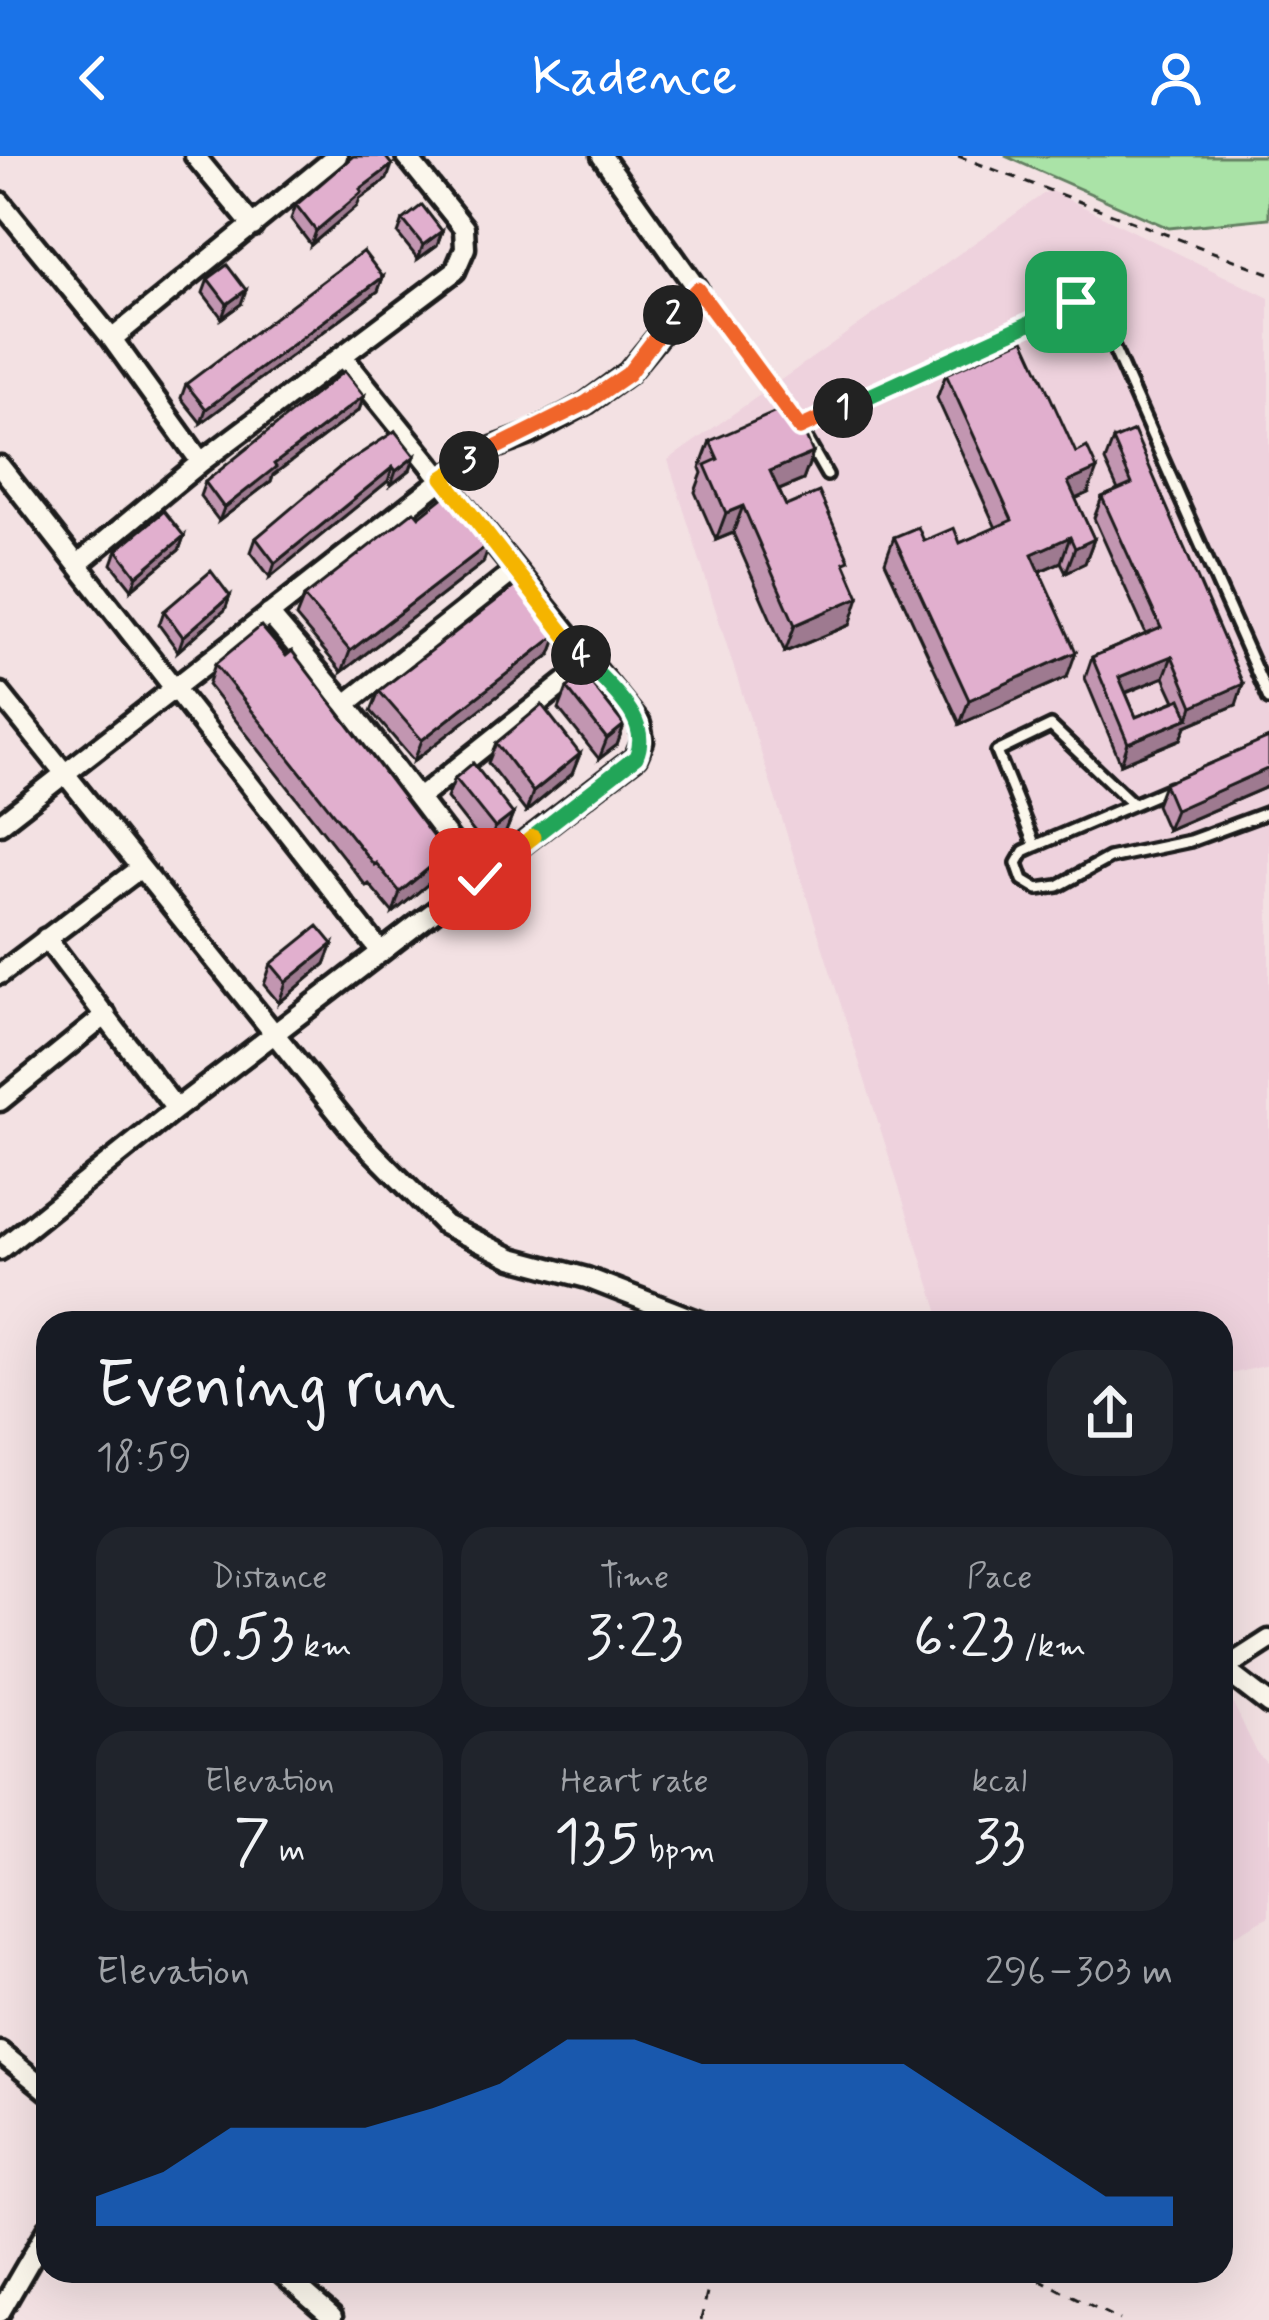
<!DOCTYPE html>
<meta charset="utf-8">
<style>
body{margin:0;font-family:Mynerve,sans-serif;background:#20242c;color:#f1f3f6;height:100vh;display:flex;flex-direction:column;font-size:45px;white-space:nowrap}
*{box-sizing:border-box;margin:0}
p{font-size:39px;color:#9ea1a6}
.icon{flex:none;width:66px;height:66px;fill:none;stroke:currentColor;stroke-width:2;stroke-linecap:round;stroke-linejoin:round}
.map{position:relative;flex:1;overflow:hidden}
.side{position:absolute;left:36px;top:1155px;width:1197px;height:972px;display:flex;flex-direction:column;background:#171b24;border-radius:36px;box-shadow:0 12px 48px #0002}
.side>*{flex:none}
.pin{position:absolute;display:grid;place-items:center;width:102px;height:102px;color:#fff;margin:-51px;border-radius:24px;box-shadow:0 6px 18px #0006}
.km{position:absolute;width:60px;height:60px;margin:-30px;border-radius:50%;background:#222;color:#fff;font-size:33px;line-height:60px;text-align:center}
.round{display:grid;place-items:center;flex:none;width:126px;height:126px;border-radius:36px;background:#20242c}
.summary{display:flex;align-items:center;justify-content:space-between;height:204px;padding:0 60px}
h1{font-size:66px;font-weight:600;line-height:90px}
.figures{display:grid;grid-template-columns:repeat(3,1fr);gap:18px;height:204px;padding:12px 60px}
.figures div{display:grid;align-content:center;border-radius:30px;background:#20242c;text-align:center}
.figures b{font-size:60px;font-weight:600}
.figures small{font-size:33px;font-weight:400}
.figures p{font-size:33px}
.chart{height:336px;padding:24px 60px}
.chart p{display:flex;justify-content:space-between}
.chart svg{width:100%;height:216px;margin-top:12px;fill:#1a73e8;opacity:.7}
header{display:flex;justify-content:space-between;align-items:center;height:156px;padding:0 60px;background:#1a73e8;color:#fff;font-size:54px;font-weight:600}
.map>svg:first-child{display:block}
.built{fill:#eed2dd}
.green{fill:#aae3a7;stroke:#638062;stroke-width:3}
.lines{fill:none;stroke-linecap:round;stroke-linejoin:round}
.lane-casing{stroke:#1c1c1c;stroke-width:18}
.street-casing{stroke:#1c1c1c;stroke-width:27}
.path{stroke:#1c1c1c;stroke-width:3;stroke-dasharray:9 9;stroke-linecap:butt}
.lane{stroke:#fbf7ec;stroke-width:9}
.street{stroke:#fbf7ec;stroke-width:18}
.wall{fill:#c296b1;stroke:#1c1c1c;stroke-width:3;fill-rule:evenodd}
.shaded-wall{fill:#9e7a90;stroke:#1c1c1c;stroke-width:3}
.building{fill:#e1afce;stroke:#1c1c1c;stroke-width:3}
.split-1-casing{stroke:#fff;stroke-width:24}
.split-2-casing{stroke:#fff;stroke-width:24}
.split-3-casing{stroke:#fff;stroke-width:24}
.split-4-casing{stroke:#fff;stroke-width:24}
.split-5-casing{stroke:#fff;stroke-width:24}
.split-6-casing{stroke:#fff;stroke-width:24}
.split-1{stroke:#22a559;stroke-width:15}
.split-2{stroke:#f0652b;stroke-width:15}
.split-3{stroke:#f0652b;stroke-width:15}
.split-4{stroke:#f5b400;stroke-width:15}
.split-5{stroke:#22a559;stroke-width:15}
.split-6{stroke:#f5b400;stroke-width:15}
</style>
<header><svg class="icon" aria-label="back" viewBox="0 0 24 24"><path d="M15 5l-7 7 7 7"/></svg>Kadence<svg class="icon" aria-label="person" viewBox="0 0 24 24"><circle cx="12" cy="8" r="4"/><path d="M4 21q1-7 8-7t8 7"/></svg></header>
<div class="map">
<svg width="1269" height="2164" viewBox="0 0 1269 2164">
<rect width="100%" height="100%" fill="#f3e1e3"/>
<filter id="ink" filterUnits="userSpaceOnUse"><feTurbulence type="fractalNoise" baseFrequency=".00833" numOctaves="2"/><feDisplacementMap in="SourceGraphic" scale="24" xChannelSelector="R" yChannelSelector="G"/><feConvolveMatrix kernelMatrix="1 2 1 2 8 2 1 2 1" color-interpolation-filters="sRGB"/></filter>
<g filter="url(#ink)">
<path class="built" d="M 1049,34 L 1269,142 L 1269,1209 L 1221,1220 L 1221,1167 L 942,1167 L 668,304 Z
M 1232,1545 L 1257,1597 L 1269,1610 L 1269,1760 L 1221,1787 L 1221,1550 Z"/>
<path class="green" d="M 1005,0 L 1269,0 L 1269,62 L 1169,72 Z"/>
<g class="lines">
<defs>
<path id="lane" d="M 697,133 L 789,258
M 827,319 L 800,272 L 1076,146 L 1089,149 L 1099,159 L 1269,543
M 1133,648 L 1051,570 L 997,596 L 1035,690 L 1171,632
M 1035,690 L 1024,695 L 1017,707 L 1023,724 L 1038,733 L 1058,730 L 1109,702 L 1190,685 L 1269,656"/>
<path id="street" d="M 195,0 L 253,70
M 0,46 L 112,183 L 201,306
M 112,183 L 337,0
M 0,310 L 381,796
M 79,407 L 201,306 L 455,115 L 465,92 L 464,72 L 406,0
M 269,458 L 346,548 L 480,723
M 0,537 L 356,979 L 445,1069 L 512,1102 L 587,1122 L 703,1167
M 346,548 L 514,415
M 419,642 L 588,508
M 0,668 L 443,323 L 482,296 L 530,278 L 587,247 L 628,217 L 697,133 L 602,0
M 46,782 L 176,953
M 0,818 L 139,713
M 0,945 L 106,859
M 0,1094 L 176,953 L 636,601 L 643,585 L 640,568 L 343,201
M 1221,1511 L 1269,1548
M 1224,1513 L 1269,1484
M 0,1896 L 48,1935
M 279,2115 L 332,2161
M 0,2156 L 48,2073"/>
</defs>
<use href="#lane" class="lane-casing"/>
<use href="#street" class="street-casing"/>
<path class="path" d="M 958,0 L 1269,117
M 1023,2115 L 1120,2164
M 701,2164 L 712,2115"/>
<use href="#lane" class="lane"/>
<use href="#street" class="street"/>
</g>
<path class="wall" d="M 387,23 L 360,43 L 357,50 L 311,89 L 291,63 L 296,49 Z
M 403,64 L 442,75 L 437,89 L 418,103 L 398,78 Z
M 383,121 L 378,135 L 201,267 L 181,242 L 186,228 Z
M 208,123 L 241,148 L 222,162 L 203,137 Z
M 946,218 L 1088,337 L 1075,343 L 1094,383 L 1085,407 L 1066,416 L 1061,406 L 1040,415 L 1067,521 L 960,568 L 885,406 L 894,381 L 960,387 L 996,372 L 937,242 Z
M 364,240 L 359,254 L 273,319 L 271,325 L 219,365 L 200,340 L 205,326 Z
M 395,275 L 410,314 L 391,329 L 388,325 L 270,421 L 251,396 L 256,382 Z
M 1113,284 L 1236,549 L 1186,570 L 1181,583 L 1121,608 L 1085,522 L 1092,501 L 1146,478 L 1094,362 L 1102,341 L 1118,334 L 1105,305 ZM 1164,521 L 1175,545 L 1136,561 L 1126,537 Z
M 710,285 L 813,297 L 803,324 L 779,334 L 786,350 L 846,412 L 850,469 L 785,496 L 733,377 L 716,384 L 695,336 L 702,317 L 700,312 Z
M 419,361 L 490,387 L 483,407 L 342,516 L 296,461 L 304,441 Z
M 184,380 L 179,394 L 132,433 L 112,408 L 117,394 Z
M 230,440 L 225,454 L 178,495 L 159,469 L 164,455 Z
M 559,477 L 551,498 L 414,605 L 371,555 L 379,535 Z
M 215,508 L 439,719 L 393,757 L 369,728 L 366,730 L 208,529 Z
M 567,532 L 624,569 L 617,589 L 599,603 L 559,553 Z
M 1269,582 L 1269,630 L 1167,674 L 1156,649 L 1164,628 Z
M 496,587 L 580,598 L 572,618 L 526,656 L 488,607 Z
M 455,622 L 513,658 L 505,678 L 487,693 L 447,642 Z
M 333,788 L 325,808 L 279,847 L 264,829 L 271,808 Z"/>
<path class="shaded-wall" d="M 392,9 L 387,23 L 360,43 L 357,50 L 311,89 L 316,75 L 360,33 Z
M 442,75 L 437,89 L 418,103 L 423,89 Z
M 383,121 L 378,135 L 201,267 L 206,253 Z
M 246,134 L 241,148 L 222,162 L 227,148 Z
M 364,240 L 359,254 L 273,319 L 271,325 L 219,365 L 224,352 L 274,308 Z
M 813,297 L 803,324 L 760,342 L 770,315 Z
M 415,300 L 410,314 L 391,329 L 396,315 Z
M 393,311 L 388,325 L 270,421 L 275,407 Z
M 1097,313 L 1088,337 L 1059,350 L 1068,326 Z
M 743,350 L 733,377 L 716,384 L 726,357 Z
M 184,380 L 179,394 L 132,433 L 137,420 Z
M 1070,381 L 1061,406 L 1024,422 L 1032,398 Z
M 1094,383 L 1085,407 L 1066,416 L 1075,392 Z
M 490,387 L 483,407 L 342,516 L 350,495 Z
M 230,440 L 225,454 L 178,495 L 183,481 Z
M 859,441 L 850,469 L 785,496 L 795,469 Z
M 559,477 L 551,498 L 414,605 L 422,584 Z
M 1076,496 L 1067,521 L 960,568 L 969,544 Z
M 1172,500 L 1164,521 L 1112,542 L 1119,521 Z
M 1243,528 L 1236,549 L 1186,570 L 1181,583 L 1121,608 L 1128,587 L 1189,562 L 1193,550 Z
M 624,569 L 617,589 L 599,603 L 607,583 Z
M 580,598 L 572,618 L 526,656 L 533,636 Z
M 1269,612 L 1269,630 L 1167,674 L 1175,654 Z
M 513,658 L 505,678 L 487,693 L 495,672 Z
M 446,698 L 439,719 L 393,757 L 400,736 Z
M 333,788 L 325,808 L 279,847 L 286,826 Z"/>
<path class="building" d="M 353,0 L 385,0 L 392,9 L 360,33 L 362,36 L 316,75 L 296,49 Z
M 422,49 L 442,75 L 423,89 L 403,64 Z
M 363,95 L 383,121 L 206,253 L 186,228 Z
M 227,109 L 246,134 L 227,148 L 208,123 Z
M 1024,183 L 1076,297 L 1087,291 L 1097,313 L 1068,326 L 1094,383 L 1075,392 L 1070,381 L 1032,398 L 1076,496 L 969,544 L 894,381 L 918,371 L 924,385 L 954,372 L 960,387 L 1012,364 L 946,218 Z
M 344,215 L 364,240 L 274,308 L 276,311 L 224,352 L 205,326 Z
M 792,249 L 813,297 L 770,315 L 786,350 L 819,336 L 849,404 L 844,406 L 859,441 L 795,469 L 743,350 L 726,357 L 705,309 L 718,303 L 710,285 Z
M 395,275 L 415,300 L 396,315 L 393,311 L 275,407 L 256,382 L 340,311 Z
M 1134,275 L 1243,528 L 1193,550 L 1172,500 L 1119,521 L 1136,561 L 1181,543 L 1189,562 L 1128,587 L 1092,501 L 1161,472 L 1102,341 L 1132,328 L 1113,284 Z
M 450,336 L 490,387 L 350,495 L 304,441 L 414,355 L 419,361 Z
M 164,355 L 184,380 L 137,420 L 117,394 Z
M 211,415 L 230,440 L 183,481 L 164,455 Z
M 519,427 L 559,477 L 422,584 L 379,535 Z
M 261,470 L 286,500 L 292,495 L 446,698 L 400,736 L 376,707 L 374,709 L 215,508 Z
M 584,518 L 624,569 L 607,583 L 567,532 Z
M 542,549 L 580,598 L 533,636 L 496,587 Z
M 1269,582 L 1269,612 L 1175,654 L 1164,628 Z
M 473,607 L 513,658 L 495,672 L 455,622 Z
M 318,770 L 333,788 L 286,826 L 271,808 Z"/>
</g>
<g class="lines" filter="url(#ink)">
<defs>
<path id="split-1" d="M 843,252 L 1076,146"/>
<path id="split-2" d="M 673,159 L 697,133 L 800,272 L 843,252"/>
<path id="split-3" d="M 469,305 L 586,247 L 628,218 L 673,159"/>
<path id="split-4" d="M 469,305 L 443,322 L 581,499"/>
<path id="split-5" d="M 533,681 L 636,601 C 654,562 604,528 581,499"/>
<path id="split-6" d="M 480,723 L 533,681"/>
</defs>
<use href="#split-1" class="split-1-casing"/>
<use href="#split-2" class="split-2-casing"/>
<use href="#split-3" class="split-3-casing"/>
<use href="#split-4" class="split-4-casing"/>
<use href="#split-5" class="split-5-casing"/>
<use href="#split-6" class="split-6-casing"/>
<use href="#split-1" class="split-1"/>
<use href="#split-2" class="split-2"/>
<use href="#split-3" class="split-3"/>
<use href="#split-4" class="split-4"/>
<use href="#split-5" class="split-5"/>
<use href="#split-6" class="split-6"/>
</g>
</svg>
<div class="pin" style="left:1076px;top:146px;background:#1e9e55"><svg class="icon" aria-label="arrive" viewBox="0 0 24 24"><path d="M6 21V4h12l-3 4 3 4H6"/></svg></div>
<div class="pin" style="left:480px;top:723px;background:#d93025"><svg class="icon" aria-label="check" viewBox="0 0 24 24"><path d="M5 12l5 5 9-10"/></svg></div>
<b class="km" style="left:843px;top:252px">1</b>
<b class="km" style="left:673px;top:159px">2</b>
<b class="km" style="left:469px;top:305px">3</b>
<b class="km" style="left:581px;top:499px">4</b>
<section class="side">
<div class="summary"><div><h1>Evening run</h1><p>18:59</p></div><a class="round"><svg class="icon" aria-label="share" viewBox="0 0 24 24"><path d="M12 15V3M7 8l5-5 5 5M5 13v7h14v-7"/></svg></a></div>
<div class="figures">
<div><p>Distance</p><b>0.53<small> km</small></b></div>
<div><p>Time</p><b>3:23</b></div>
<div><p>Pace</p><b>6:23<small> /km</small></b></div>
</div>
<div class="figures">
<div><p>Elevation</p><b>7<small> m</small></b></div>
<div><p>Heart rate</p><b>135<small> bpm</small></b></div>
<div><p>kcal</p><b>33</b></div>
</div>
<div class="chart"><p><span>Elevation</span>296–303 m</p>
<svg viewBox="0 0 160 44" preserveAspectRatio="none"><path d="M0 44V38L10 33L20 24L30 24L40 24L50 20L60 15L70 6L80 6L90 11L100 11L110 11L120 11L130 20L140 29L150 38L160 38V44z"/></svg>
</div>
</section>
</div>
